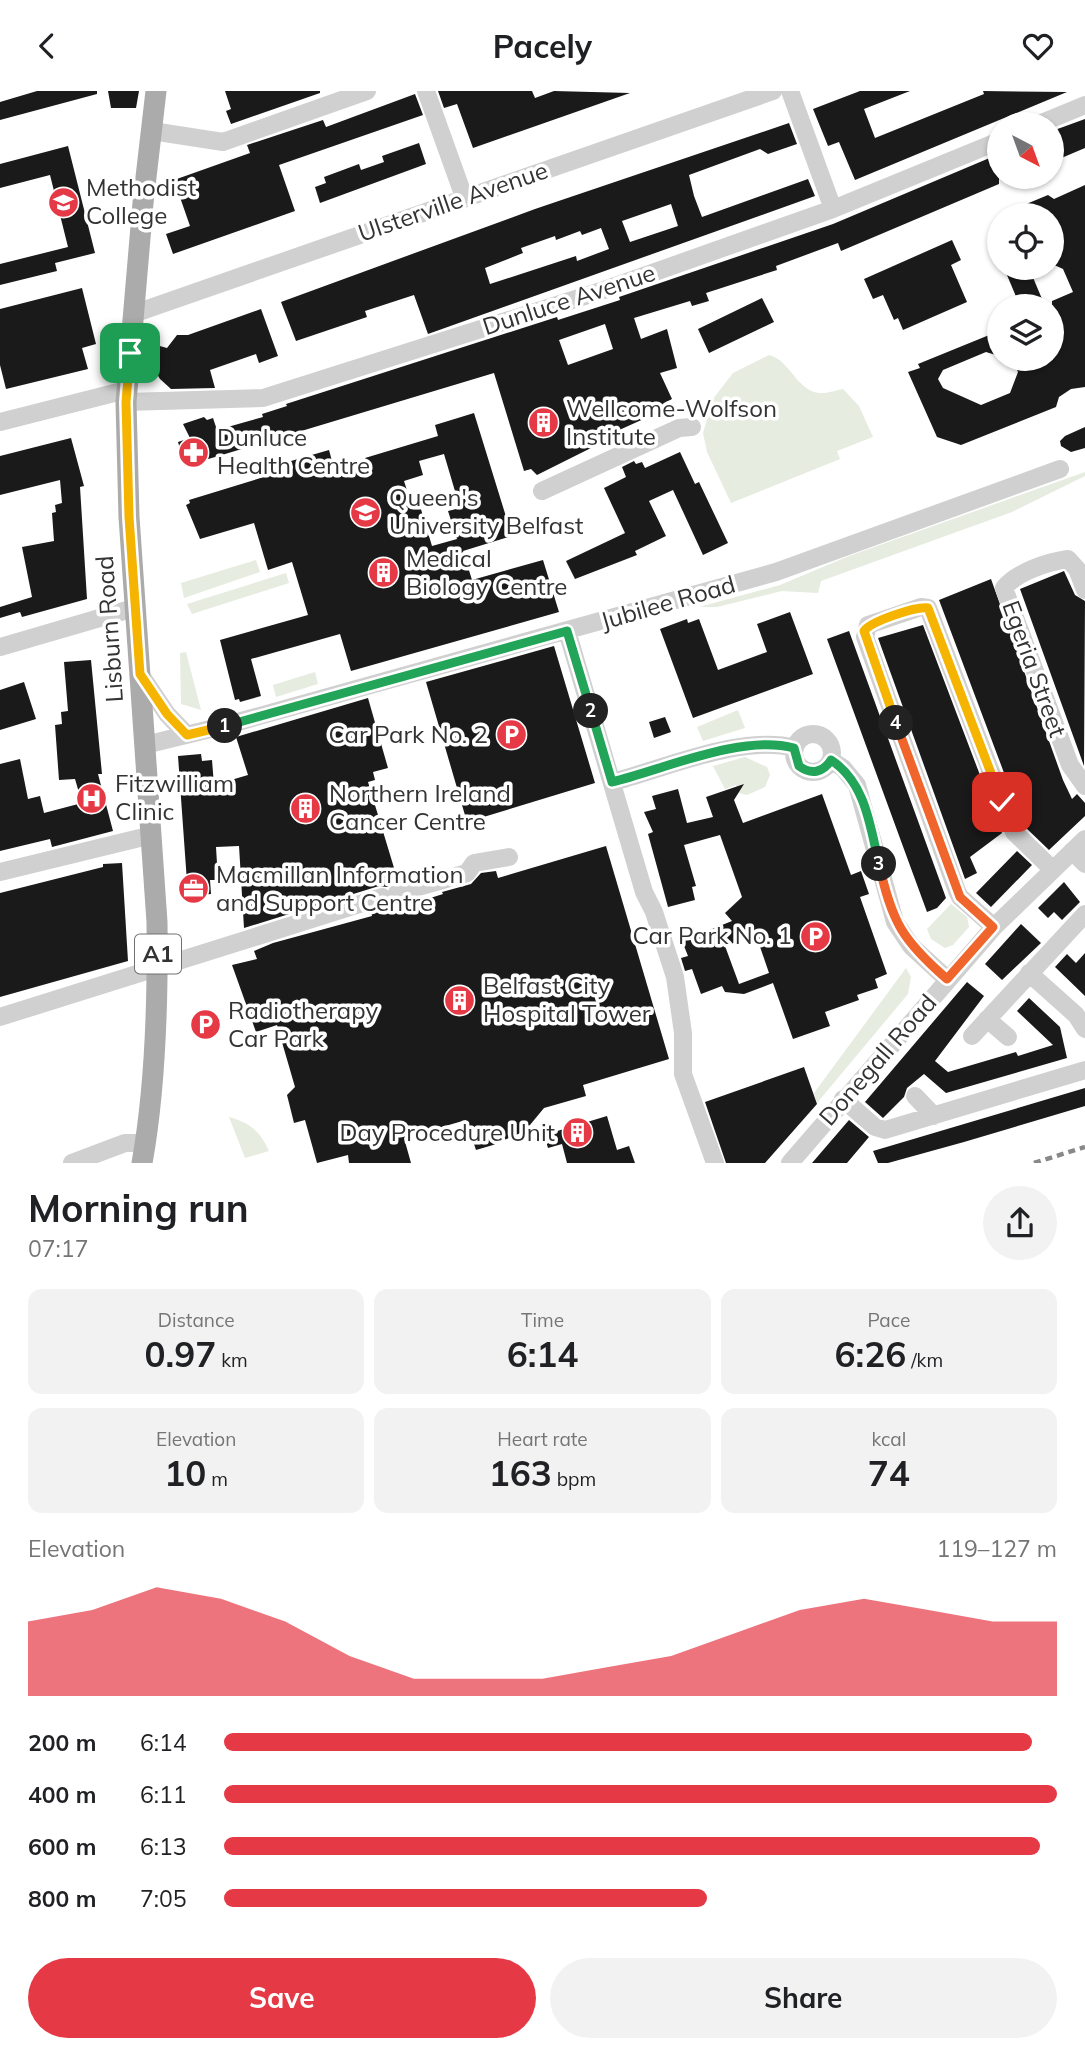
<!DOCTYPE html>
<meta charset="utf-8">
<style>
body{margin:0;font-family:Mulish,sans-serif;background:#f2f2f2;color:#202124;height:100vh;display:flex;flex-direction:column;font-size:26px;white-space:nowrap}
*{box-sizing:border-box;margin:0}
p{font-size:23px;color:#757577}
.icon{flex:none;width:38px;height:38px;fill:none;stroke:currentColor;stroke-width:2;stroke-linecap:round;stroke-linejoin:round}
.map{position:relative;height:1072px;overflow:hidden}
.sheet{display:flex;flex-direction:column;background:#fff;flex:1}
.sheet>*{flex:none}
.needle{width:46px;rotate:139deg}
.controls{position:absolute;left:987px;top:21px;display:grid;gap:14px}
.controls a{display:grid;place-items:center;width:77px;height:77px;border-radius:50%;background:#fff;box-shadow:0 2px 5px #0004;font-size:35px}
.pin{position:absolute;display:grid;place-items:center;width:60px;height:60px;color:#fff;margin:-30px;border-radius:14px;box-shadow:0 4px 10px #0006}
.km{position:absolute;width:35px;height:35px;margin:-18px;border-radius:50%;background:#222;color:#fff;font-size:19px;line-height:35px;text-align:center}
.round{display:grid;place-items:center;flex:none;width:74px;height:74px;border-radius:37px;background:#f2f2f2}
.headline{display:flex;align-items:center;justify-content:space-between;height:119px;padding:0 28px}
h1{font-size:38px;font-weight:700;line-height:52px}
.figures{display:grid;grid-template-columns:repeat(3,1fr);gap:10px;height:119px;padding:7px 28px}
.figures div{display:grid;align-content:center;border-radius:14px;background:#f2f2f2;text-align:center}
.figures b{font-size:35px;font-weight:700}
.figures small{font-size:19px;font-weight:400}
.figures p{font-size:19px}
.chart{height:196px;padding:14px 28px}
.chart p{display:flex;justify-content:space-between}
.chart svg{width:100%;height:126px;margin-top:7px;fill:#e63946;opacity:.7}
.cta{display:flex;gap:14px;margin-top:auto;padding:14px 28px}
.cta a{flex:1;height:80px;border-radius:42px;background:#e63946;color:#fff;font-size:28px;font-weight:700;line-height:80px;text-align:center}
.cta a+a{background:#f2f2f2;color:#202124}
ul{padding:0 28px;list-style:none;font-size:23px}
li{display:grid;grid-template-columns:112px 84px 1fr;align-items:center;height:52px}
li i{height:18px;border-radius:9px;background:#e63946}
header{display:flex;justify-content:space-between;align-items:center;height:91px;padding:0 28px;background:#fff;font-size:32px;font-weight:700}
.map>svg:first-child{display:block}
.green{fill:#e6ecdf}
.building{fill:#1a1a1a;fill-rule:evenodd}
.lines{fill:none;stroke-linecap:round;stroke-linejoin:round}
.minor{stroke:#d0d0d0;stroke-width:18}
.major{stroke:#ababab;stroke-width:21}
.rail{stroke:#888;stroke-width:4.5;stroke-dasharray:7 5;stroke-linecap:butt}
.split-1-casing{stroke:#fff;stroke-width:14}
.split-2-casing{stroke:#fff;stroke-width:14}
.split-3-casing{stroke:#fff;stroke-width:14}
.split-4-casing{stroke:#fff;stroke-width:14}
.split-5-casing{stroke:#fff;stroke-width:14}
.split-1{stroke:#f5b400;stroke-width:9}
.split-2{stroke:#22a559;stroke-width:9}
.split-3{stroke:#22a559;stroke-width:9}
.split-4{stroke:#f0652b;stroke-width:9}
.split-5{stroke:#f5b400;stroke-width:9}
.labels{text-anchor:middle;stroke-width:7;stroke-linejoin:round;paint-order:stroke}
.shield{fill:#fff;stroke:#707070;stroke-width:2}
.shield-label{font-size:23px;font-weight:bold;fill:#333}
.poi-label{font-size:24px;fill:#333;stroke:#fff;text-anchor:start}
.street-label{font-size:24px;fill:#333;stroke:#fff}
</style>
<header><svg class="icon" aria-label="back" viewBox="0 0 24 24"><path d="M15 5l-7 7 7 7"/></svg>Pacely<svg class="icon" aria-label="heart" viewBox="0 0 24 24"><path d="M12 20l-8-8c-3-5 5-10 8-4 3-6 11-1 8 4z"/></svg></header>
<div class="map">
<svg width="1085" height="1072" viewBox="0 0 1085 1072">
<rect width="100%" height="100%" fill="#fff"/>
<path class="green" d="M 769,264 C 790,269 796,299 819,302 C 826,303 836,299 843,298 L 859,315 L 873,346 L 837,360 L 840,368 L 731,412 L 707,361 L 703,342 L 713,308 L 733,282 Z
M 1085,381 L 1085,385 L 1012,421 L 821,490 L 818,502 L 782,500 L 717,516 L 699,516 L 780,494 L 849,465 Z
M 256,469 L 260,481 L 184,507 L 181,492 Z
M 286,482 L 289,492 L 192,523 L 187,513 Z
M 186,561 L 201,619 L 181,613 L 180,562 Z
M 315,581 L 318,593 L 276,606 L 273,594 Z
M 738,619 L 745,637 L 703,650 L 697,636 Z
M 745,666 L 767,676 L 770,684 L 765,696 L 747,704 L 739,702 L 736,694 L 725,698 L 713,675 Z
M 951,813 L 967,826 L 969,836 L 953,854 L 945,857 L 931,848 L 927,838 Z
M 906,877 L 911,886 L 908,903 L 817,1012 L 814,1002 Z
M 229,1026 C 250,1032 260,1040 269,1060 L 245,1067 Z"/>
<path class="building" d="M 37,0 L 97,0 L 97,3 L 0,29 L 0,11 Z
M 108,0 L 139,0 L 136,17 L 111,17 Z
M 225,0 L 320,0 L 320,2 L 231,33 L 226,20 L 231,18 Z
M 438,0 L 532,0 L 535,7 L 554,0 L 630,2 L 473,57 L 457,13 L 444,17 Z
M 860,0 L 910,0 L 864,18 L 875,47 L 984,3 L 983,0 L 1067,1 L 855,89 L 839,51 L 828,55 L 813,18 Z
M 415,3 L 423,24 L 279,74 L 295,120 L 173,163 L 166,143 L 190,135 L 174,89 L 250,62 L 247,54 L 323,29 L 326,36 Z
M 1085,28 L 1085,57 L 1052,71 L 1052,40 Z
M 789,32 L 797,53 L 768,63 L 760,58 L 689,84 L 694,105 L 702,126 L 808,88 L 815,105 L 428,243 L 414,204 L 365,220 L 367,226 L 296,250 L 281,211 L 535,118 ZM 671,113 L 678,135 L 630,151 L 622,130 ZM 601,137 L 609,158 L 577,170 L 576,165 L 490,193 L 485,177 L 523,162 L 521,157 L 555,145 L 556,149 L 580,140 L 582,144 Z
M 419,52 L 426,73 L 320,112 L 315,96 L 326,92 L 324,86 L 359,73 L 361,79 L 384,71 L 382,65 Z
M 68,55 L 95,162 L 55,172 L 57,180 L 0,194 L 0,173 L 68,156 L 50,84 L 0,97 L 0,73 Z
M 999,63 L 999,93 L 841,160 L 838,152 L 776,175 L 777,179 L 706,202 L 709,210 L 692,215 L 690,210 L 634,227 L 641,248 L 667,238 L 677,277 L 660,282 L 672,308 L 666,311 L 668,317 L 606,345 L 607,349 L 537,384 L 531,378 L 524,380 L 494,282 L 185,375 L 178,351 L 190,347 L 183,333 L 204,326 L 207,329 L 213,327 L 217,339 L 263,326 L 262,323 L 287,315 L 286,313 L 557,226 L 558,229 L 620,209 L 619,206 L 833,133 ZM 605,233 L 613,258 L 568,274 L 559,249 Z
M 1085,94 L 1085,296 L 1071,298 L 1059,306 L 1056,316 L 961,354 L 937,346 L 908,281 L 920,277 L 918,273 L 999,240 L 999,265 L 986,261 L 943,279 L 938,288 L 943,297 L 981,314 L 1010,302 L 1018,281 L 1012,268 L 1052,268 L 1052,210 L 1073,201 L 1063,178 L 1052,173 L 1052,124 L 1000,124 L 1048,104 L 1054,108 Z
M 952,149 L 961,169 L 951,174 L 967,211 L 903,239 L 898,227 L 894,229 L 883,204 L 873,208 L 864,188 Z
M 1004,177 L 1029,177 L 1045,215 L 1020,215 Z
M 82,197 L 96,253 L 82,257 L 88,278 L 6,298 L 0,274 L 0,218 Z
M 762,207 L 774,231 L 709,262 L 698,238 Z
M 261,218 L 278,265 L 259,272 L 256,263 L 210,279 L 215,297 L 171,298 L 160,288 L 154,278 L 156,254 L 167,257 L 177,244 L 188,244 Z
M 474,322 L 512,445 L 463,460 L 472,489 L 543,469 L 559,521 L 351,580 L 340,543 L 251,568 L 261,605 L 240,611 L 239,608 L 235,609 L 220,549 L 308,524 L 292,471 L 268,479 L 254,432 L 200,448 L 186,414 L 190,412 L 189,409 L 293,377 L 291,370 L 329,359 L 335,381 L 367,372 L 365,367 L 438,345 L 435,334 ZM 444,363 L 460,417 L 448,420 L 457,448 L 432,455 L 420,415 L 413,418 L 404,390 L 423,384 L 419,370 Z
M 1085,336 L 1085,357 L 1071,361 L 1061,355 L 1060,350 L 1065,345 Z
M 71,347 L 84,395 L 80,396 L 87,508 L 22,526 L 20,521 L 0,527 L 0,516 L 32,506 L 22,456 L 54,450 L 52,422 L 56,421 L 55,414 L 62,412 L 60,389 L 0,404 L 0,365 Z
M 680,361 L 695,393 L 699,391 L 728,452 L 703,464 L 673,399 L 649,410 L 666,445 L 635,460 L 637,464 L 575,488 L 566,470 L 625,442 L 604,397 L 626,386 L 622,376 L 634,370 L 636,373 L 642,371 L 645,377 Z
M 1064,480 L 1075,504 L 1085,510 L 1084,675 L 1020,498 Z
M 991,488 L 1063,689 L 1072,708 L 1077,703 L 1085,712 L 1085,725 L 1049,759 L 1024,735 L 939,509 Z
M 790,521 L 813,583 L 693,627 L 660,538 L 687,528 L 688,532 L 699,528 L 718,579 L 767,561 L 757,533 Z
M 923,534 L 1002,742 L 970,766 L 977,782 L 965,788 L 878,547 Z
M 849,540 L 946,807 L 937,817 L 927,821 L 827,548 Z
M 554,555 L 595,692 L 467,731 L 426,591 Z
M 91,569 L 102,683 L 98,683 L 113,740 L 52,756 L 50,748 L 0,760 L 0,673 L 20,668 L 28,708 L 40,705 L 44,722 L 82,712 L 75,688 L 59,689 L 55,634 L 62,633 L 61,621 L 68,620 L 64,571 Z
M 24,591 L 36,628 L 0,639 L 0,599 Z
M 368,607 L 388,677 L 373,681 L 375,689 L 368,691 L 398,790 L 387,796 L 379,795 L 244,837 L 239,755 L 216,756 L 218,789 L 210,789 L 211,803 L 188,805 L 178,665 L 201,663 L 202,670 L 212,669 L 214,694 L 248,684 L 236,646 Z
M 665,626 L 671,641 L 654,647 L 649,631 Z
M 744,693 L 734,709 L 743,732 L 822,703 L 851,784 L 861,780 L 869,803 L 860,806 L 887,883 L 875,888 L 878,897 L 857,904 L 859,909 L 825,921 L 830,935 L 793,948 L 773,892 L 744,903 L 725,901 L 722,895 L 701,903 L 692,878 L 685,880 L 681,867 L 688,865 L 682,850 L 732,830 L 725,822 L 742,806 L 720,744 L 684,754 L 696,795 L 692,796 L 695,809 L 668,816 L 648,743 L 653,741 L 644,721 L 656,718 L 652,705 L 678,698 L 687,732 L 713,726 L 706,706 ZM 756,844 L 769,882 L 739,893 L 725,855 Z
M 606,755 L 669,968 L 583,994 L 586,1005 L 544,1017 L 525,1040 L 493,1054 L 476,1059 L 466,1029 L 404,1047 L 411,1072 L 349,1072 L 348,1064 L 317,1072 L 305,1029 L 294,1032 L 287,1004 L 295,996 L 277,934 L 256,941 L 232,874 L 257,868 L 254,860 L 273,852 L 372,825 L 371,821 L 392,812 L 405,812 L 405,815 L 443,803 L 442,801 L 471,793 L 481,782 L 496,780 L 498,787 Z
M 1017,760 L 1032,774 L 991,816 L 976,802 Z
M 122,772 L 128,870 L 0,906 L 0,802 L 103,776 L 103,773 Z
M 1064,791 L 1080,811 L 1062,829 L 1054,821 L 1048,827 L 1038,817 Z
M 1021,833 L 1041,852 L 1002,889 L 985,873 Z
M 1085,862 L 1085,905 L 1055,876 L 1067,863 L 1076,872 Z
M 967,891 L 984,905 L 935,970 L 948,981 L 1016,961 L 1018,965 L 1053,954 L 1017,920 L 1029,907 L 1060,936 L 1067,967 L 946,1002 L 924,983 L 907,997 L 904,1006 L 883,1027 L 865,1011 Z
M 804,976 L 817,1013 L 765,1072 L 726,1072 L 705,1011 Z
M 1085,997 L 1085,1015 L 964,1051 L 888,1072 L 878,1072 L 873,1060 Z
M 607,1025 L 617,1059 L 629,1055 L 635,1072 L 567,1072 L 562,1053 L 548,1057 L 544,1044 Z
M 849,1029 L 869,1046 L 847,1072 L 812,1072 Z"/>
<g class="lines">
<path class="minor" d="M 426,0 L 464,106
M 790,0 L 833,118
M 1039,33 L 1085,14
M 152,40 L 223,51 L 367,0
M 133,223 L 773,0
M 126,311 L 263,307 L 604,199 L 833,118 L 999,50
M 0,331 L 126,299
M 542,400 L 679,337 L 692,336
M 1085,499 L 1077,478 L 1068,468 C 1047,471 1017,481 1004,497 L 1070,674 L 1085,695
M 567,540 L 644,801 L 654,821 L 675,886 L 683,942 L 683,983 L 715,1072
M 0,556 L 134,517
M 140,583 L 167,623 L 187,644
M794 662a19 19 0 1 1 38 0a19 19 0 1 1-38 0Z
M 145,654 L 227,634 L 776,481 L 1060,378
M 831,669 L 843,677 L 857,694 L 895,831 L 911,855 L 947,888
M 612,691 C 664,678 741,643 795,657
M 1072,760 L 1085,773
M 0,781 L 152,744
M 397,802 L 467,782 L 474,772 L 509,766
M 994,836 L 960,806 L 957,800 L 865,546 L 868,534 L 921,516 L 928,517 L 1014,741 L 1052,778
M 1029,882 L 1076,924 L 1085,938
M 0,926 L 382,806
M 987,928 L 1008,946
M 972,945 L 1085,823
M 915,1005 L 934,1025
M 843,1008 L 875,1036 L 885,1039 L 1085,979
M 72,1072 L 125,1052 L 146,1052
M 790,1072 L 994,836 L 1085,748"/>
<path class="major" d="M 142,1072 C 156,994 158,910 157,831 L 129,426 L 126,311 L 143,112 L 156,0"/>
<path class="rail" d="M 1034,1072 L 1085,1056"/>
</g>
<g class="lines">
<defs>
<path id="split-1" d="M 130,262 L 126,311 L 129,426 L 140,583 L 167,623 L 187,644 L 225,635"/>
<path id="split-2" d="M 225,635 L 567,540 L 591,620"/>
<path id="split-3" d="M 591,620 L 612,691 C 665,678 741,643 794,657 L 799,675 C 811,684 823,682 831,669 C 866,692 870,735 879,773"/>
<path id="split-4" d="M 879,773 C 892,831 902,849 947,888 L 993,836 L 960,806 L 896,632"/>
<path id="split-5" d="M 896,632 L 864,540 C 871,530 917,515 928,517 L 1002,711"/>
</defs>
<use href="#split-1" class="split-1-casing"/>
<use href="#split-2" class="split-2-casing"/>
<use href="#split-3" class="split-3-casing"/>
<use href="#split-4" class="split-4-casing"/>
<use href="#split-5" class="split-5-casing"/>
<use href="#split-1" class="split-1"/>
<use href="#split-2" class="split-2"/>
<use href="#split-3" class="split-3"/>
<use href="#split-4" class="split-4"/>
<use href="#split-5" class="split-5"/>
</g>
<defs>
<symbol id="school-disc" viewBox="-11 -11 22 22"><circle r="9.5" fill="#e63946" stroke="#fff"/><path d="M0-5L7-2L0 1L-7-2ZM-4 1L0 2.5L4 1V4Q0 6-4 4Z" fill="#fff"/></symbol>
<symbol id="building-disc" viewBox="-11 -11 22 22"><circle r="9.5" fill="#e63946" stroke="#fff"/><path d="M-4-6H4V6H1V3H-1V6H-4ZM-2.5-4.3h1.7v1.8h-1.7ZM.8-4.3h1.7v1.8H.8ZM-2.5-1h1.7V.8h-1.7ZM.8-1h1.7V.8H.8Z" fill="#fff"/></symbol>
<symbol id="pharmacy-disc" viewBox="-11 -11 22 22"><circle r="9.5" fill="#e63946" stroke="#fff"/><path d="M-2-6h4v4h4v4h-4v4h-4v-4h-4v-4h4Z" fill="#fff"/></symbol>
<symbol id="university-disc" viewBox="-11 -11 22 22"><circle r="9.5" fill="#e63946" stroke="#fff"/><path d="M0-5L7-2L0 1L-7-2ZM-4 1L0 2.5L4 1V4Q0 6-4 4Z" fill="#fff"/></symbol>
<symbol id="parking-disc" viewBox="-11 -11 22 22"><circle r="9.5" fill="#e63946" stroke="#fff"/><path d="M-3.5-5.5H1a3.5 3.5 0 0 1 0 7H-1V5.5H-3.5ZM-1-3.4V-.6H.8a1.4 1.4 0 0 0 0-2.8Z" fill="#fff"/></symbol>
<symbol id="hospital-disc" viewBox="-11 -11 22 22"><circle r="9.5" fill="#e63946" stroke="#fff"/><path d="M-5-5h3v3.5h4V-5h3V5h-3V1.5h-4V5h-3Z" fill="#fff"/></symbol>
<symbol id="office-disc" viewBox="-11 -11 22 22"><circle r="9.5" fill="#e63946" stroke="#fff"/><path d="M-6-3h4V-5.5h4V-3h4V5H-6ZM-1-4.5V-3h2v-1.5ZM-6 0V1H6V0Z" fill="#fff"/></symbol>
</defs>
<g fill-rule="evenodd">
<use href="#school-disc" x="46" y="94" width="35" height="35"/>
<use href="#building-disc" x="526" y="314" width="35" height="35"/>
<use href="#pharmacy-disc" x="176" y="344" width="35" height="35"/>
<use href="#university-disc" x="348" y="404" width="35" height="35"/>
<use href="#building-disc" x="366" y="464" width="35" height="35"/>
<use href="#parking-disc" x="494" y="626" width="35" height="35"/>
<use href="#hospital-disc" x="74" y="690" width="35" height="35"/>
<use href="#building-disc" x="288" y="700" width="35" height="35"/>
<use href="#office-disc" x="176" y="780" width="35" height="35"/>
<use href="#parking-disc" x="798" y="828" width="35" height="35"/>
<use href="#building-disc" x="442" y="892" width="35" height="35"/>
<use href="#parking-disc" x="188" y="916" width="35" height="35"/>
<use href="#building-disc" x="560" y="1024" width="35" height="35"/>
</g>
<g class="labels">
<rect class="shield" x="135" y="843.5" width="46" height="39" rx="5"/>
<g class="shield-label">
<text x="158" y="871">A1</text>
</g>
<g class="poi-label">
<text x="86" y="105">Methodist<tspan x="86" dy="28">College</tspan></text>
<text x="566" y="326">Wellcome-Wolfson<tspan x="566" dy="28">Institute</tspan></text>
<text x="217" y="355">Dunluce<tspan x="217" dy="28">Health Centre</tspan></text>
<text x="389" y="415">Queen's<tspan x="389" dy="28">University Belfast</tspan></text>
<text x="406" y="476">Medical<tspan x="406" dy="28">Biology Centre</tspan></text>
<text x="488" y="652" text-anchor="end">Car Park No. 2</text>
<text x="115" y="701">Fitzwilliam<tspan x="115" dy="28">Clinic</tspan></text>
<text x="329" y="711">Northern Ireland<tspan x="329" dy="28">Cancer Centre</tspan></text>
<text x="216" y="792">Macmillan Information<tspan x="216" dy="28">and Support Centre</tspan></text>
<text x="792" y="853" text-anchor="end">Car Park No. 1</text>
<text x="483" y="903">Belfast City<tspan x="483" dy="28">Hospital Tower</tspan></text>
<text x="228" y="928">Radiotherapy<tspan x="228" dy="28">Car Park</tspan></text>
<text x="555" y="1050" text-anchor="end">Day Procedure Unit</text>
</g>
<g class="street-label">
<text transform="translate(453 111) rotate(-19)" y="8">Ulsterville Avenue</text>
<text transform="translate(569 209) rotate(-18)" y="8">Dunluce Avenue</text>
<text transform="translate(668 512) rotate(-16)" y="8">Jubilee Road</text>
<text transform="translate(110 538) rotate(-94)" y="8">Lisburn Road</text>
<text transform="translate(1034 578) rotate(70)" y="8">Egeria Street</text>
<text transform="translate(878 969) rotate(-49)" y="8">Donegall Road</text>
</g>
</g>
</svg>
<div class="controls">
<a><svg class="needle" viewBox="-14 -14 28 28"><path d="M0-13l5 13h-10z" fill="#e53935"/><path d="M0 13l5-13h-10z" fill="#757577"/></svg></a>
<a><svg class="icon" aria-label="locate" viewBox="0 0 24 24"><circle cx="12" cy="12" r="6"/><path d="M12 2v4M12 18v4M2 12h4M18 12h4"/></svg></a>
<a><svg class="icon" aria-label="layers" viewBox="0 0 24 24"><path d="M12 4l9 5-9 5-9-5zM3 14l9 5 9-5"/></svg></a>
</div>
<div class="pin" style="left:130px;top:262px;background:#1e9e55"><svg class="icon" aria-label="arrive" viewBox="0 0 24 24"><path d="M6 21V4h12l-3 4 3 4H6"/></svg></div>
<div class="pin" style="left:1002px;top:711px;background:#d93025"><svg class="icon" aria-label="check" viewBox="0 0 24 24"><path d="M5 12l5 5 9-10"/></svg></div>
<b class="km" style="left:225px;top:635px">1</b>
<b class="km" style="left:591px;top:620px">2</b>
<b class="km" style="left:879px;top:773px">3</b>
<b class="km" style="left:896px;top:632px">4</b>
</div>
<section class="sheet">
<div class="headline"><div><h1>Morning run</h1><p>07:17</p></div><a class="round"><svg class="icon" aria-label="share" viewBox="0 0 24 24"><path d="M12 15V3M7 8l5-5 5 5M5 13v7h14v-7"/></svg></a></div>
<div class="figures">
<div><p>Distance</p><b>0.97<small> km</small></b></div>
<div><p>Time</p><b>6:14</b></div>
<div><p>Pace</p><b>6:26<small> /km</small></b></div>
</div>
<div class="figures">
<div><p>Elevation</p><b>10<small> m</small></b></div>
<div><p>Heart rate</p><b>163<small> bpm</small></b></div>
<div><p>kcal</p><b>74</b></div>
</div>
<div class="chart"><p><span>Elevation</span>119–127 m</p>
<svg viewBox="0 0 160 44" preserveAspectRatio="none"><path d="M0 44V18L10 14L20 6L30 10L40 18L50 30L60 38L70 38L80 38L90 34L100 30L110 22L120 14L130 10L140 14L150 18L160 18V44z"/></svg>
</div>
<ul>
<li><b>200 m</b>6:14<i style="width:97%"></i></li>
<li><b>400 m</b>6:11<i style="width:100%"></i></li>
<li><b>600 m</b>6:13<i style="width:98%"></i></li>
<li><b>800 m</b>7:05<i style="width:58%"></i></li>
</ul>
<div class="cta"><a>Save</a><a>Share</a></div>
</section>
